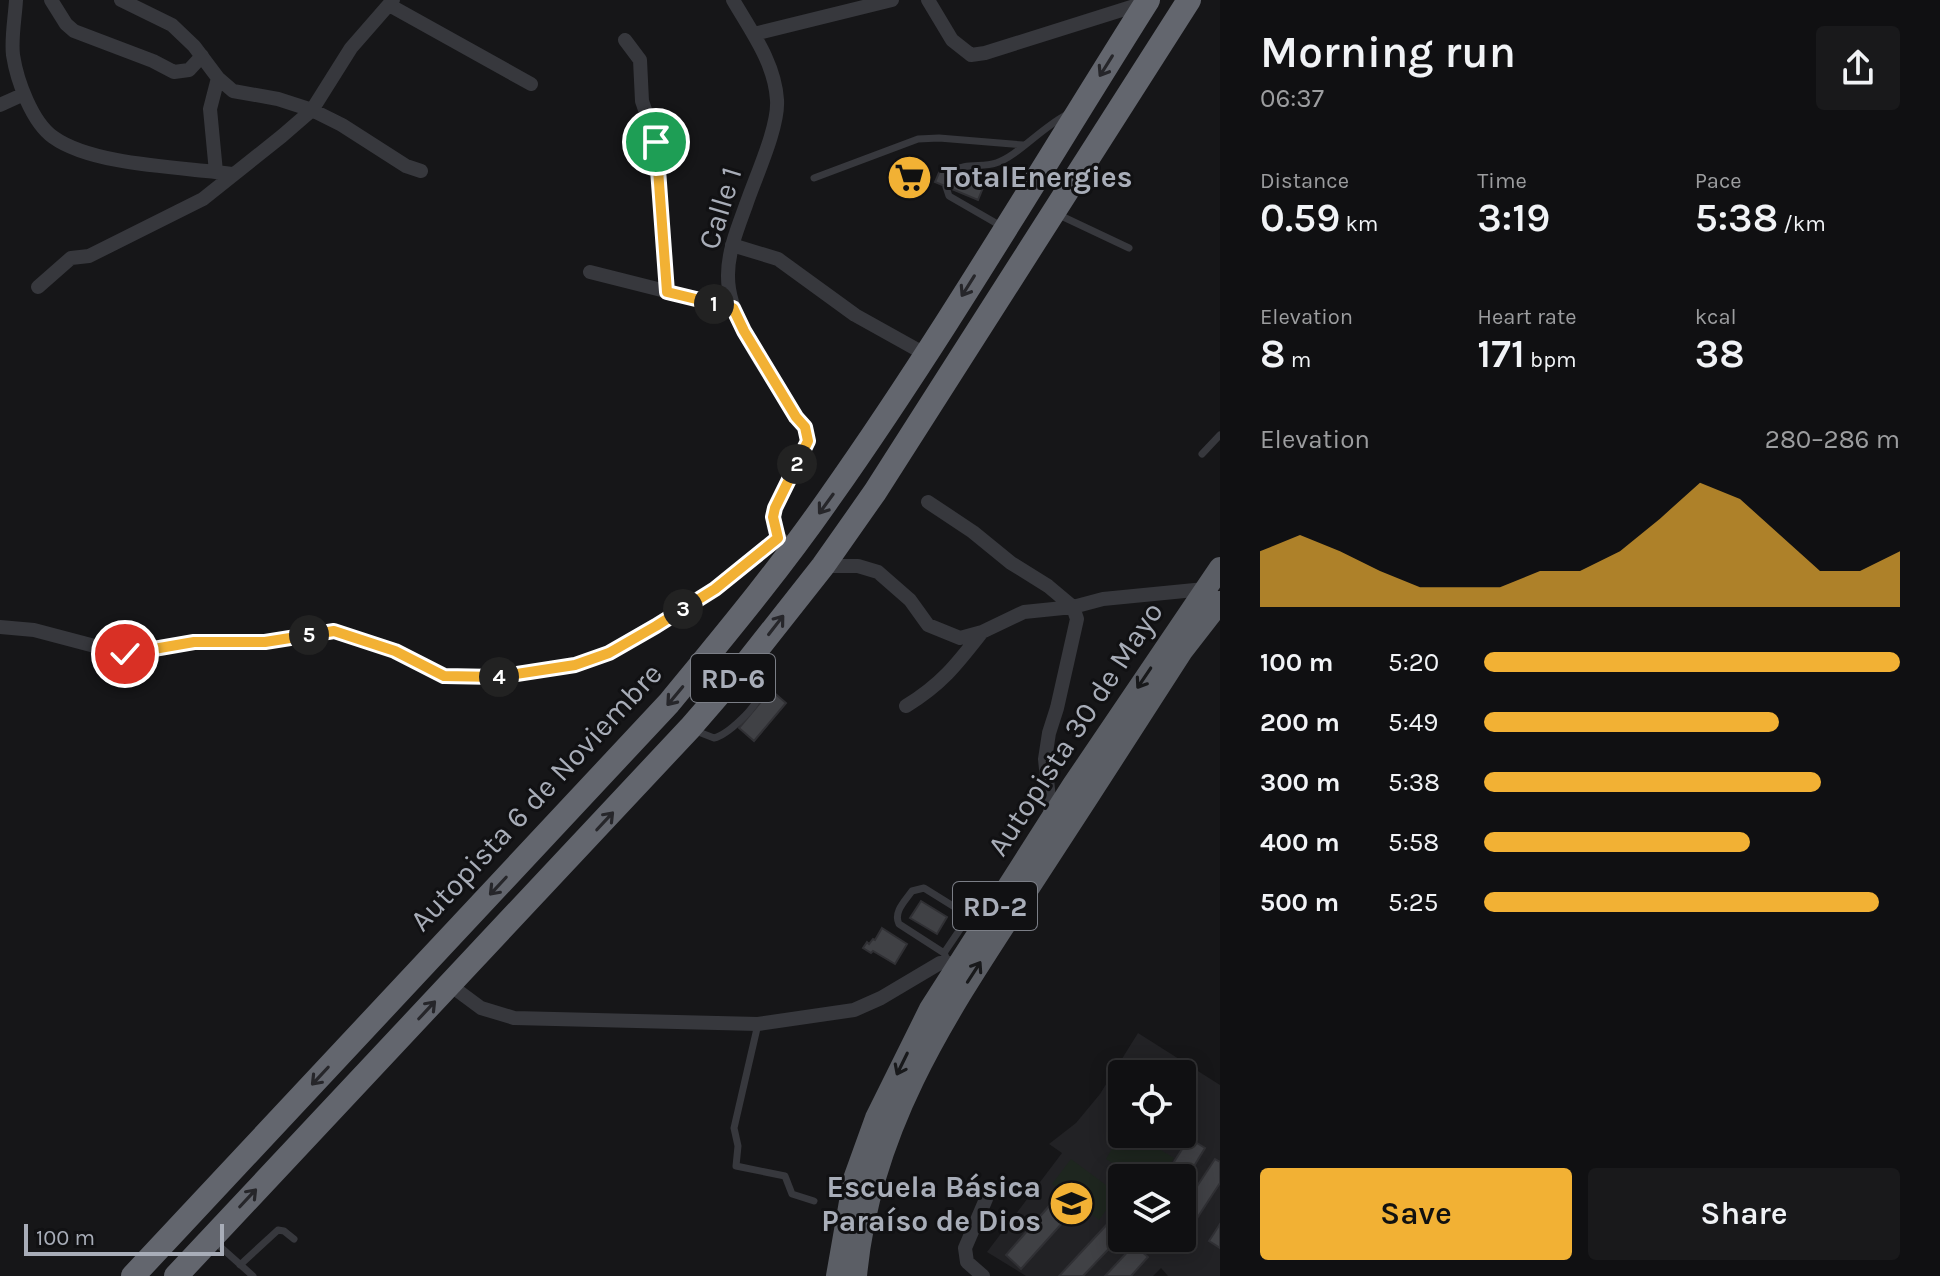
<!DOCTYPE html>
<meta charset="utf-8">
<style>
body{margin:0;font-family:Karla,sans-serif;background:#19191b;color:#f1f3f6;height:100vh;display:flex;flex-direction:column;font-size:30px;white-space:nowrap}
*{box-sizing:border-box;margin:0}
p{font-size:26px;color:#9c9d9f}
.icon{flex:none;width:44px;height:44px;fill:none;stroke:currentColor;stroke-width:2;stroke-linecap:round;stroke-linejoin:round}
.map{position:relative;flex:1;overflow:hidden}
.drawer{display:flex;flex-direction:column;background:#101012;width:720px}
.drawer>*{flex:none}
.fabs{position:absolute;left:1108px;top:1060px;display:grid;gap:16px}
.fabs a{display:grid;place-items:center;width:88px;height:88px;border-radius:8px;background:#101012;box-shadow:0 4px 20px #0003,0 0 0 2px #303032;font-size:40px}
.scale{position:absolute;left:24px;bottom:20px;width:200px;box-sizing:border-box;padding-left:8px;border:4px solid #a8adb8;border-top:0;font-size:22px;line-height:28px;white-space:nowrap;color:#a8adb8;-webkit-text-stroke:6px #111113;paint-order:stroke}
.pin{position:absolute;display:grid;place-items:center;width:68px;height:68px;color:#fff;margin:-34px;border:4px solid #fff;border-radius:50%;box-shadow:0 2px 8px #0007}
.km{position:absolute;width:40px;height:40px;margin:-20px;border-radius:50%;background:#222;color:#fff;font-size:22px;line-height:40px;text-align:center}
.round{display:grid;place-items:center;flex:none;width:84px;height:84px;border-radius:8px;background:#19191b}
.overview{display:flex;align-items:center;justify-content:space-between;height:136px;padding:0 40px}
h1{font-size:44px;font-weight:600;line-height:60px}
.stats{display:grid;grid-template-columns:repeat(3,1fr);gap:12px;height:136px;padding:8px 40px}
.stats div{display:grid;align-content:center}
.stats b{font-size:40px;font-weight:600}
.stats small{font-size:22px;font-weight:400}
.stats p{font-size:22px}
.chart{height:224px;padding:16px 40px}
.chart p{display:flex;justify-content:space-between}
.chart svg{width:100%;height:144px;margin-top:8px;fill:#f2b134;opacity:.7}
.button{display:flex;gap:16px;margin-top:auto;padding:16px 40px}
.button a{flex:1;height:92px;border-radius:8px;background:#f2b134;color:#111;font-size:32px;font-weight:600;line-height:92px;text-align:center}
.button a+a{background:#19191b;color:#f1f3f6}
ul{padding:0 40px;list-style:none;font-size:26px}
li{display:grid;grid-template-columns:128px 96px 1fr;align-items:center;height:60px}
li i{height:20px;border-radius:10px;background:#f2b134}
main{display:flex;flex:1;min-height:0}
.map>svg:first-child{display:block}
.built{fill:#222225;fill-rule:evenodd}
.green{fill:#1e261f}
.building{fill:#404145;stroke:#303034;stroke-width:2}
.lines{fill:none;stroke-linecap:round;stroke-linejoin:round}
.service{stroke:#37383d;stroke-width:7}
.minor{stroke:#37383d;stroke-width:14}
.trunk{stroke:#5b5e65;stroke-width:22}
.motorway{stroke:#63666e;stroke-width:24}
.oneway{stroke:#26262a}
.oneway2{stroke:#18191b}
.route-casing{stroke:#fff;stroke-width:16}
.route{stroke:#f2b134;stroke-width:10}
.labels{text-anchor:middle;stroke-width:6;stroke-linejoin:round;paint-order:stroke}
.shield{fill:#111113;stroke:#7b7e86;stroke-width:2}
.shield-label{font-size:28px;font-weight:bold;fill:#a8adb8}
.poi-label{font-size:30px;font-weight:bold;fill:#a8adb8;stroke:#111113;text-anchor:start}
.street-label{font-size:30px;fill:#a8adb8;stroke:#111113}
</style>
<main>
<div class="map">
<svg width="1220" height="1276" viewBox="0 0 1220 1276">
<rect width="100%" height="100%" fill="#161618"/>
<path class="built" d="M 1138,1033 L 1220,1085 L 1220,1276 L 1168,1276 L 1161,1268 L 1153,1276 L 1026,1276 L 987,1252 L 1062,1153 L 1049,1144 L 1076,1123 L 1100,1094 ZM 1122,1074 L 1182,1074 L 1182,1134 L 1122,1134 ZM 1122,1178 L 1182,1178 L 1182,1238 L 1122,1238 Z"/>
<path class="green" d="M 1122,1132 L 1122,1134 L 1134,1134 L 1174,1158 L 1162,1178 L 1137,1178 L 1106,1159 Z
M 1071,1159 L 1118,1194 L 1099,1220 L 1052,1184 Z"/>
<path class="building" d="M 903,161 L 922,164 L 916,194 L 898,191 Z
M 941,168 L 984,185 L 978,200 L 935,182 Z
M 771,690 L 786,703 L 754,741 L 739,728 Z
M 921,901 L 947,917 L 937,934 L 910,918 Z
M 882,928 L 907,944 L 895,964 L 873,951 L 871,953 L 863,948 L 867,942 L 869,944 L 873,939 L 875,940 Z
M 1189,1138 L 1205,1148 L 1182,1186 L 1182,1178 L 1164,1178 Z
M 1215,1159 L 1220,1162 L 1220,1183 L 1190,1229 L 1182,1223 L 1182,1209 Z
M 1057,1197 L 1073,1211 L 1021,1269 L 1006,1255 Z
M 1112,1219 L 1122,1228 L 1122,1235 L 1083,1276 L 1059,1276 Z
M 1220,1224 L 1220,1248 L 1209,1241 Z
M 1134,1245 L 1148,1257 L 1131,1276 L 1105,1276 Z"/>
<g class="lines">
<path class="service" d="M 953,172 C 964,162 982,168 996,163 C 1017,157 1045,124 1070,113
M 814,178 L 918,139 L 939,138 L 1023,145
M 946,187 L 949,196 L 1001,226
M 1057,214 L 1129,248
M 1202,454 L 1220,435
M 696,731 L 714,738 C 727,735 758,707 759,693 C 759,686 753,676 751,668
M 944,953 L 969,916
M 948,962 L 944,953 L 899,924 C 893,912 905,901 912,891 L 924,888 L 969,916 L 985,918
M 758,1024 L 734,1128 L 738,1146 L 736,1166 L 785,1176 L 792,1194 L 814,1201
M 215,1242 L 253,1276
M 240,1265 L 278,1230 L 284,1231 L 294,1239"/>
<path class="minor" d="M 16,0 C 15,18 11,38 13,55 C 17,81 32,122 53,137 C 93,166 183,167 233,174
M 51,0 L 66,24 L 74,31 L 153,61 L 174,72 L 189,70 L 202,56
M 121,0 L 172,25 L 194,46 L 218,78 L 233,91 L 278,99 L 312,110 L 342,125 L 406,166 L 421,171
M 733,0 C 751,31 775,63 777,100 C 779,127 755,178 746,205 C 738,227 728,251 728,275 C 727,321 773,378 796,417 L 805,427 L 808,441 L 775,508 C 772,520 772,535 783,541
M 928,0 L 952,40 L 971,55 L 985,53 L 1147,2
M 389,5 L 531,84
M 754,34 L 892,0
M 625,40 L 640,60 L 642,101 L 656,142 L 667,292
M 0,105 L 22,95
M 216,172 L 210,109 L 218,78
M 732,245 L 778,259 L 855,315 L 925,354
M 590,272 L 733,308
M 38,287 L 71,258 L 89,256 L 203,199 L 282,136 L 312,110 L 351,48 L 393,0
M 928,502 L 973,532 L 1011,563 L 1048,586 L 1073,607 L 1077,619 L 1057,708 L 1049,733 L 1045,759 L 1051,819
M 823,566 L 858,566 L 878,572 L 910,600 L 928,625 L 960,638 L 982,632 L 1024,612 L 1073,607 L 1103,599 L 1205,589
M 0,627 L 34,630 L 125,654 L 194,642 L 265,642 L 334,631 L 395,651 L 444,676 L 497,677 L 575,665 L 609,653 L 715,589 L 778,538
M 906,706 C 942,684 957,664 982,632
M 450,985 L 481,1008 L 514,1018 L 758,1024 L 854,1010 L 881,998 L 940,963 L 949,963 L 956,967
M 983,1276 L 967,1262 L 965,1248 L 986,1199"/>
<path class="trunk" d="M 837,1276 L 854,1179 L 876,1118 L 930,1009 L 1073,785 L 1220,568
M 856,1276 C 870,1124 949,1010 1030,886 C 1081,808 1132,729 1182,651 L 1220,602"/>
<path class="motorway" d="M 133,1276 L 669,703 C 724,636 780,569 830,497 C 943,337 1043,166 1148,0
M 176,1276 L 690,728 L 748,661 L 823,566 L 875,492 L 1189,0"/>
</g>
<defs><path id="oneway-shaft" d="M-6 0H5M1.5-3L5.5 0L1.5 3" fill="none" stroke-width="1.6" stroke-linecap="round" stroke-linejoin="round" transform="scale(2)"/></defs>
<g class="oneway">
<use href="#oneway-shaft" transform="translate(1106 66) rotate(122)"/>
<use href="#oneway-shaft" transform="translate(968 286) rotate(122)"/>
<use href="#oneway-shaft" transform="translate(826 504) rotate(126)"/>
<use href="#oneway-shaft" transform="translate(776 625) rotate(-52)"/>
<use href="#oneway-shaft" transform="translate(675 696) rotate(130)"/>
<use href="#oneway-shaft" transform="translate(605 821) rotate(-47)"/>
<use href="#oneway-shaft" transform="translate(498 886) rotate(133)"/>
<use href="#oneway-shaft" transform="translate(427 1010) rotate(-47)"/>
<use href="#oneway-shaft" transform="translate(320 1076) rotate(133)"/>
<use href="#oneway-shaft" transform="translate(248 1198) rotate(-47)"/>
</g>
<g class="oneway2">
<use href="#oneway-shaft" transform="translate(1144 678) rotate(124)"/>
<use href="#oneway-shaft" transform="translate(974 972) rotate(-57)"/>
<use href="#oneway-shaft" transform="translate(902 1064) rotate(116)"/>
</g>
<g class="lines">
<defs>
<path id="route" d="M 125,654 L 194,642 L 265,642 L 334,631 L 395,651 L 444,676 L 497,677 L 575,665 L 609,653 L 656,626 L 715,589 L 778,538 L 773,517 L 775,508 L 808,441 L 805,427 L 796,417 L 744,331 L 733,308 L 667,292 L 656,142"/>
</defs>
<use href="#route" class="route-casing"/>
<use href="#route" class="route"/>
</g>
<defs>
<symbol id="supermarket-disc" viewBox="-11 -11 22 22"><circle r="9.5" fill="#f2b134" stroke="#111113"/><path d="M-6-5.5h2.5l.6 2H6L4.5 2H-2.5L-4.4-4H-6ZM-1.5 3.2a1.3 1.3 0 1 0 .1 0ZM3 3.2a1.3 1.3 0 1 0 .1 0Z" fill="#111"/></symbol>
<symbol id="school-disc" viewBox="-11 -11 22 22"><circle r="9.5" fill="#f2b134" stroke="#111113"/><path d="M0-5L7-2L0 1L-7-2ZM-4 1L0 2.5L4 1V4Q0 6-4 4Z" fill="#111"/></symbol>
</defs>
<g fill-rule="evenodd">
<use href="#supermarket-disc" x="884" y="152" width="51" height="51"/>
<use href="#school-disc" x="1046" y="1178" width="51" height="51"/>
</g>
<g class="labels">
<g class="shield">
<rect x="691" y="654" width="84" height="48" rx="6"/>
<rect x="953" y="882" width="84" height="48" rx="6"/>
</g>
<g class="shield-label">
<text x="733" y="688">RD-6</text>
<text x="995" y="916">RD-2</text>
</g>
<g class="poi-label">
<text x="941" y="187">TotalEnergies</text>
<text x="1041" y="1197" text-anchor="end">Escuela Básica<tspan x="1041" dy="34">Paraíso de Dios</tspan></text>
</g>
<g class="street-label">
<text transform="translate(720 208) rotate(-73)" y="10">Calle 1</text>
<text transform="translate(1075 729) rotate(-57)" y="10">Autopista 30 de Mayo</text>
<text transform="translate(536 797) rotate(-47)" y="10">Autopista 6 de Noviembre</text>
</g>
</g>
</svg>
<div class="fabs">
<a><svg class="icon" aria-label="locate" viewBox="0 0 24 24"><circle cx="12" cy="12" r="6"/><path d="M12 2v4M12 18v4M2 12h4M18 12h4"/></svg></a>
<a><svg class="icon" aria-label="layers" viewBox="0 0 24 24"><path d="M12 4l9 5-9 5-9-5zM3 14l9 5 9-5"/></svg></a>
</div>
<div class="scale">100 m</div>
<div class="pin" style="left:656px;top:142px;background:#1e9e55"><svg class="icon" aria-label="arrive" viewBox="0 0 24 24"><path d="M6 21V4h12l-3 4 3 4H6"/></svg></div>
<div class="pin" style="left:125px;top:654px;background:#d93025"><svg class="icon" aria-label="check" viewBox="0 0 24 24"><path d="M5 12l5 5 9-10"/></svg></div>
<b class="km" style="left:714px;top:304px">1</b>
<b class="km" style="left:797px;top:464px">2</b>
<b class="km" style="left:683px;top:609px">3</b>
<b class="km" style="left:499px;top:677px">4</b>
<b class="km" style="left:309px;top:635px">5</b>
</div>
<section class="drawer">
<div class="overview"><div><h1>Morning run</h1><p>06:37</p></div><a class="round"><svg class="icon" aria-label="share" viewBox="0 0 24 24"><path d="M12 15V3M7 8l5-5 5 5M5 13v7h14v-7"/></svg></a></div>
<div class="stats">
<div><p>Distance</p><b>0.59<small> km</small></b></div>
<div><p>Time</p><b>3:19</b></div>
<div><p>Pace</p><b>5:38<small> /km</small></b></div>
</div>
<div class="stats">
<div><p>Elevation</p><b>8<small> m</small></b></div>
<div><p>Heart rate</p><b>171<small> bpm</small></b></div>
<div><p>kcal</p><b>38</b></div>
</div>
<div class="chart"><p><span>Elevation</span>280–286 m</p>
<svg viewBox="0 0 160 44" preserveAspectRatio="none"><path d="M0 44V27L10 22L20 27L30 33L40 38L50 38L60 38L70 33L80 33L90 27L100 17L110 6L120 11L130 22L140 33L150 33L160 27V44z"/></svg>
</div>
<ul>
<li><b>100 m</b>5:20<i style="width:100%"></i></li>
<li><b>200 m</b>5:49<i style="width:71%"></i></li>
<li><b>300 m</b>5:38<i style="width:81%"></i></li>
<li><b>400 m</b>5:58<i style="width:64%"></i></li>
<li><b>500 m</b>5:25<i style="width:95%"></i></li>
</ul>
<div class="button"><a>Save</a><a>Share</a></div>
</section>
</main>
